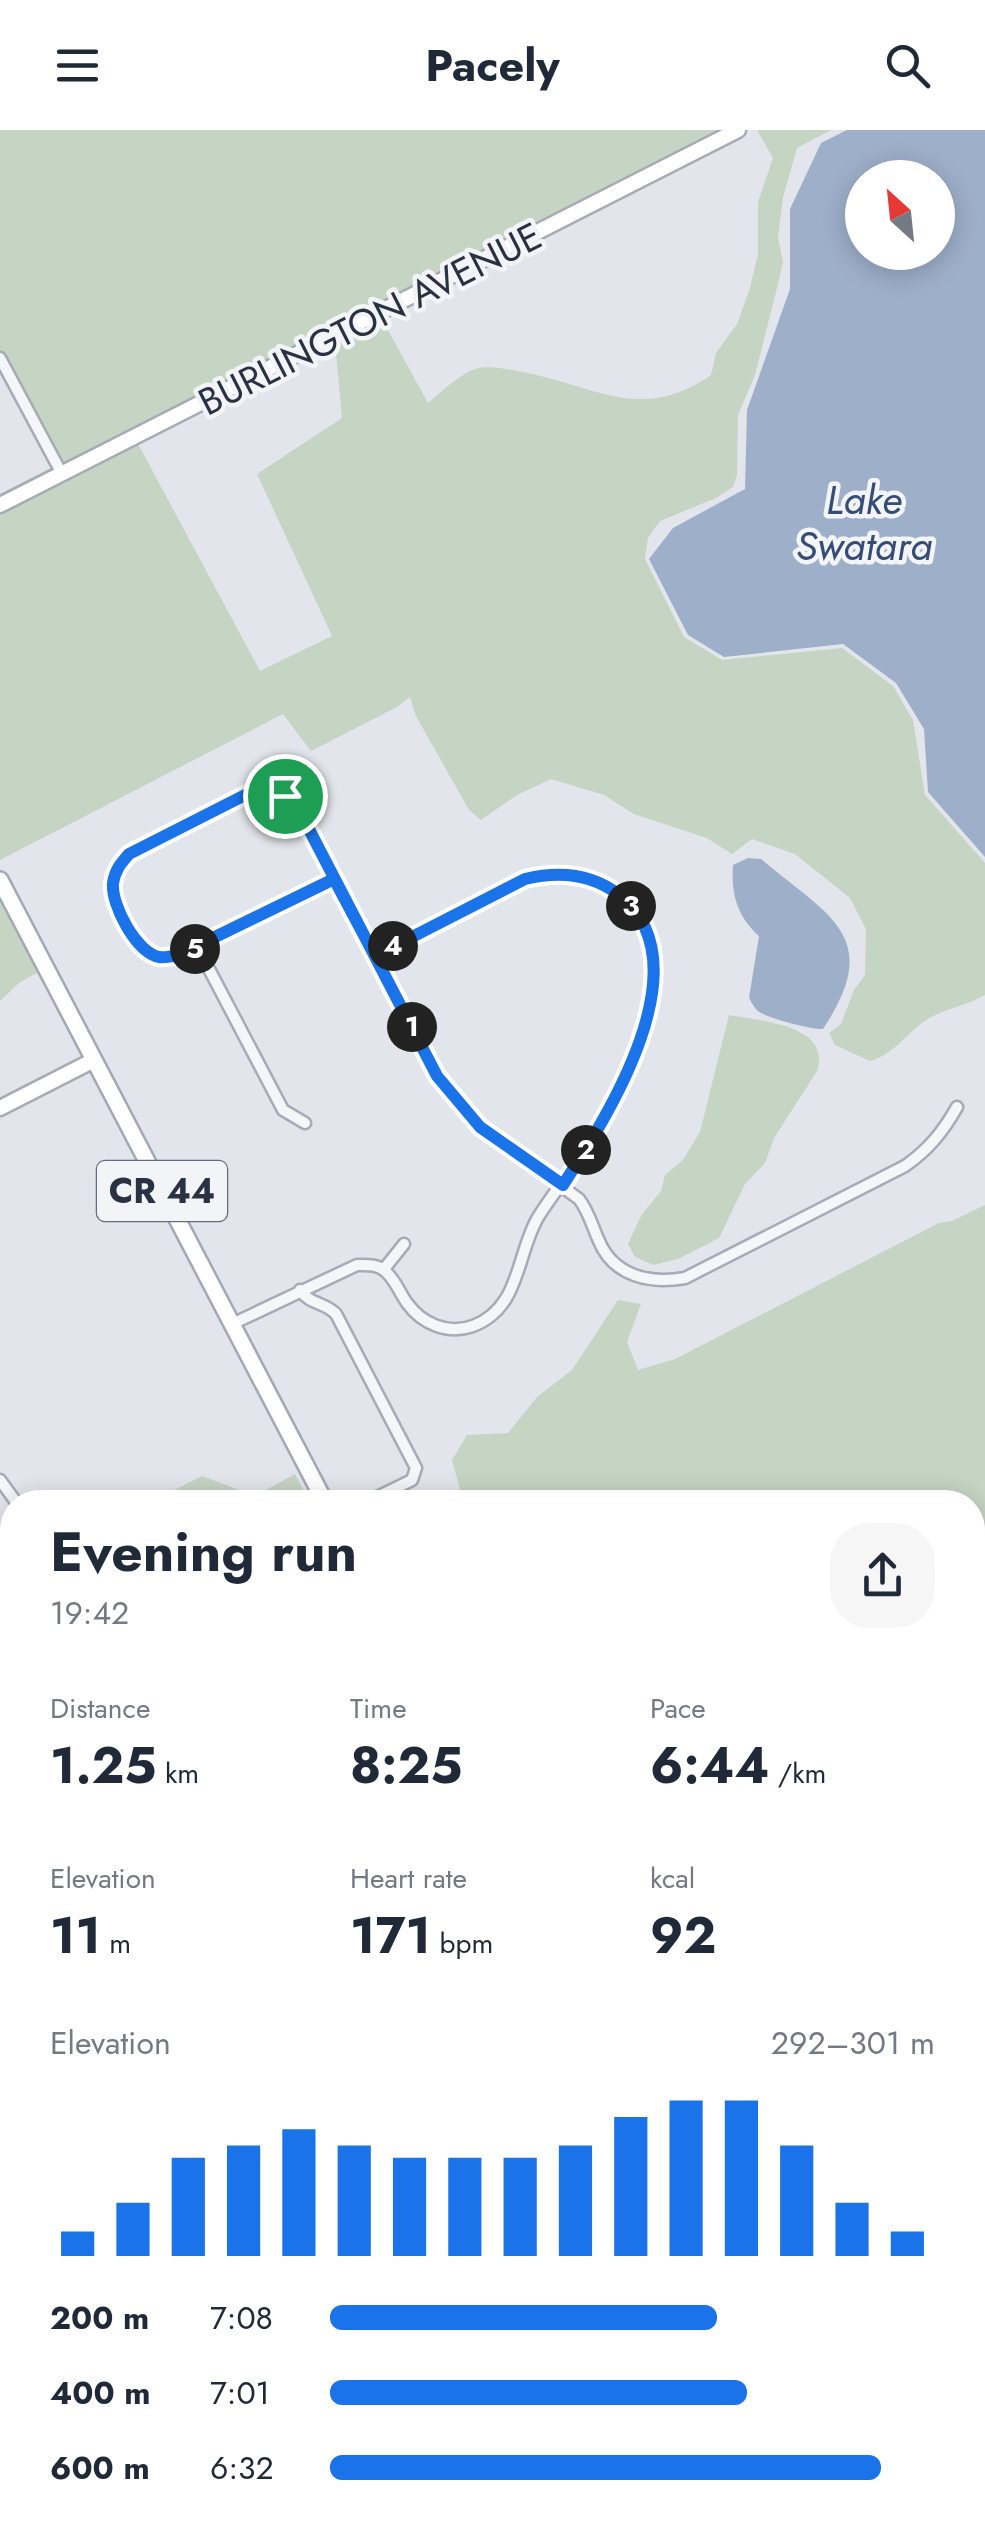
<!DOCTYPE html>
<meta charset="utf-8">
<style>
body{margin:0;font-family:Jost,sans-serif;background:#f6f6f7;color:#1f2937;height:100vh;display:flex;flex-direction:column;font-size:38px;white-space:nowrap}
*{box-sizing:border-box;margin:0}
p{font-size:32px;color:#747a83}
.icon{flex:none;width:55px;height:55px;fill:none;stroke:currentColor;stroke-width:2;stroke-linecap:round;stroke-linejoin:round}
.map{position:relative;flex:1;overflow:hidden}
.panel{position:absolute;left:0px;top:1360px;width:985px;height:1038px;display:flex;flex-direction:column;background:#fff;border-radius:40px 40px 0 0;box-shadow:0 5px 25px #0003}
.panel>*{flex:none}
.needle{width:65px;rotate:333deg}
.buttons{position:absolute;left:845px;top:30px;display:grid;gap:20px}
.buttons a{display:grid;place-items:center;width:110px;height:110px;border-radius:50%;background:#fff;box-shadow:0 5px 25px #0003;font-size:50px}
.pin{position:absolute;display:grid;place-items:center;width:85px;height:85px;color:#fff;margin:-42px;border:5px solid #fff;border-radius:50%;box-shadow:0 2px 10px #0007}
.km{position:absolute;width:50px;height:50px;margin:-25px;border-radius:50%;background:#222;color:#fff;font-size:28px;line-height:50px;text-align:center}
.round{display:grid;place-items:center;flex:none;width:105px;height:105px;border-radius:40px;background:#f6f6f7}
.head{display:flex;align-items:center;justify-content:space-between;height:170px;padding:0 50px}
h1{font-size:55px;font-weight:700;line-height:75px}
.metrics{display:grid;grid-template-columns:repeat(3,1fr);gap:15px;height:170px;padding:10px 50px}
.metrics div{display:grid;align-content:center}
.metrics b{font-size:50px;font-weight:700}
.metrics small{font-size:28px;font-weight:400}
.metrics p{font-size:28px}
.chart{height:280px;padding:20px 50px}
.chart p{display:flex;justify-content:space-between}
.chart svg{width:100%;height:180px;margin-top:10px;stroke:#1a73e8;stroke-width:6}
ul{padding:0 50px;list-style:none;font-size:32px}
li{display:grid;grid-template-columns:160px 120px 1fr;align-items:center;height:75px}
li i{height:25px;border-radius:12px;background:#1a73e8}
header{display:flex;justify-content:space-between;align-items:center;height:130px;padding:0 50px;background:#fff;font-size:45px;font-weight:700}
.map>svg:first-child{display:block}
.green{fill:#c6d4c4}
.water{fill:#9eafca;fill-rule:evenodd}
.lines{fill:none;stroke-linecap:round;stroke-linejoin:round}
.street-casing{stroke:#a7abb5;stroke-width:15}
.secondary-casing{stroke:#a7abb5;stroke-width:19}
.primary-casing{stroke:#a2a8b6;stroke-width:20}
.street{stroke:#f5f6f9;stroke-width:10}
.secondary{stroke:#fff;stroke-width:14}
.primary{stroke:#fff;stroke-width:15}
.route-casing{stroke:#fff;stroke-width:20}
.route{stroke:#1a73e8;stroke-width:12}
.labels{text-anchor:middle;stroke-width:9;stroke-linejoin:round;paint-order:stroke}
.shield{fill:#f2f4f8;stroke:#666c79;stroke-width:2.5}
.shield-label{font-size:35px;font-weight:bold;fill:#2a3143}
.street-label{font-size:38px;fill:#2a3143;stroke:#f2f4f8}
.water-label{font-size:40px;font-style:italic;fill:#354c76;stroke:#f2f4f8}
</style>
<header><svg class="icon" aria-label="menu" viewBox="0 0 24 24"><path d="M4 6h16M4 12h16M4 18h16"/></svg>Pacely<svg class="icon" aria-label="search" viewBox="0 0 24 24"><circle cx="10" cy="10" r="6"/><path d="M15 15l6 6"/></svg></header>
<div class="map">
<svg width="985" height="2397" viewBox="0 0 985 2397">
<rect width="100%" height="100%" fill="#e2e5eb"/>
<path class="green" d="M 0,0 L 727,0 L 0,370 L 0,364 L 58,334 L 0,227 Z
M 757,0 L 831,0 L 797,18 L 783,67 L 778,107 L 783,132 L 777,158 L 755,245 L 738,285 L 737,345 L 733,357 L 716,368 L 660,391 L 648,408 L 645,429 L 684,507 L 722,530 L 842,518 L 893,556 L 913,590 L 925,665 L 985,733 L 985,865 C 968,875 948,878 931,887 C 908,900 896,924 870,931 L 835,915 L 829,903 L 841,894 L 854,860 L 865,845 L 866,799 L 850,768 L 795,724 L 752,709 L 732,724 L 707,708 L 634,684 L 604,665 L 551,649 L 517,665 L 481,690 L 469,680 L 416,586 L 410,567 L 397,577 L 311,621 L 283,584 L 0,730 L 0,381 L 137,312 L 260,541 L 332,506 L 257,344 L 342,288 L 335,212 L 382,189 L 428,273 C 441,263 462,241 479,238 C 495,235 516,241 533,244 C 602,260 644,291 711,245 L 716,223 L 737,194 L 750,158 L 758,124 L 758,72 L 773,28 Z
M 0,759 L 42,840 L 19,853 L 0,871 Z
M 729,885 C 762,891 832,895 817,941 L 774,1008 L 765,1033 L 745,1054 L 719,1108 L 678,1129 L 654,1135 L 635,1127 L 628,1114 L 642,1084 L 661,1061 L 665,1045 L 683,1030 L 700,1002 Z
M 985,1075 L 985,1664 L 973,1671 L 972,1372 L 456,1372 L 461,1363 L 452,1330 L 467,1305 L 508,1303 L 537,1267 L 572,1240 L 618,1170 L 641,1174 L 627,1212 L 638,1240 L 675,1229 L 939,1093 L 952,1091 Z
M 295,1344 L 310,1372 L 151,1372 L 202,1346 L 255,1366 Z
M 0,1546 L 12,1557 L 12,1914 L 0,1921 Z
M 972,1913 L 985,1937 L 985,2077 L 973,2085 Z
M 985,2255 L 985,2397 L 864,2397 L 857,2385 L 972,2385 L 973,2262 Z"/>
<path class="water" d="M 847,0 L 985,0 L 985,727 L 928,662 L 924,599 L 896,553 L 843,514 L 724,527 L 688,505 L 649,429 L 673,398 L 745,359 L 747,280 L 790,159 L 790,79 L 821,13 ZM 862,48 L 938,48 L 938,122 L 862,122 Z
M 748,728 L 761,729 C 828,786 885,806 823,899 C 813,900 766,888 758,881 C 755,879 751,871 749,868 L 759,806 C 737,786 731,764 733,735 Z"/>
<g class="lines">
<defs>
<path id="street" d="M 0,228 L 62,344
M 334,749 L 198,818 C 186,822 173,829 160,827 C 138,823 111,772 114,751 C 116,739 122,732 129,724 L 251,662 C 273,659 283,665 299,680 L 437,946 L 480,997 L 579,1069 C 589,1082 592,1096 599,1111 C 614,1147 651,1154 685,1148 L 905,1036 C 928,1020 943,1002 957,977
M 198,818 L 283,980 L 305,993
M 384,1139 L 404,1114
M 300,1160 C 310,1175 325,1172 336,1184 L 416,1338 L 412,1350 L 367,1372
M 232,1194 L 357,1135 C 367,1135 377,1134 385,1141 C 395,1149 399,1162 407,1173 C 422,1194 448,1205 473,1196 C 520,1178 516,1127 537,1089 C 554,1061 576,1036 594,1008 C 631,949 689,826 625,769 C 596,744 561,741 525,749 L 375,826
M 0,1350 L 16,1372
M 977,1773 L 985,1755
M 0,2241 L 12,2235
M 0,2303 L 12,2326
M 43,2385 L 49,2397
M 158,2385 L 164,2397
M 270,2385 L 276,2397
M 394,2385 L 400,2397
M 529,2385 L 535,2397
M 585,2397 L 609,2385"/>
<path id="secondary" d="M 0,375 L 738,0
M 0,978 L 94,930
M 972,1680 L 985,1674
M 0,2164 L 12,2158"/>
<path id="primary" d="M 0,750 L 325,1372
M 852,2385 L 859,2397"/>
</defs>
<use href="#street" class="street-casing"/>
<use href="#secondary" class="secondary-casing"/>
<use href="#primary" class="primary-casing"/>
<use href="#street" class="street"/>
<use href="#secondary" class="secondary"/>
<use href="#primary" class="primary"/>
</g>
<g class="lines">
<defs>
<path id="route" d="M 285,666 L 299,680 L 437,946 L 480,997 L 563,1055 C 607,987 706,833 619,765 C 591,743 559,741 525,749 L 375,826 L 334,749 L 176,826 C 170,826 165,828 159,827 C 136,822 111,775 113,753 C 115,740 121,733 129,724 L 251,662 L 269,660 L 285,666"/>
</defs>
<use href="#route" class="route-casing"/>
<use href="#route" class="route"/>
</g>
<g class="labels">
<rect class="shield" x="97" y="1031" width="130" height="60" rx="8"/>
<g class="shield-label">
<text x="162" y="1073">CR 44</text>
</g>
<g class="street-label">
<text transform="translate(370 189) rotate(-27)" y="13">BURLINGTON AVENUE</text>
</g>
<g class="water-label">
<text x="864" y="384">Lake<tspan x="864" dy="46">Swatara</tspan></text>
</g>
</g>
</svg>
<div class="buttons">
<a><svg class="needle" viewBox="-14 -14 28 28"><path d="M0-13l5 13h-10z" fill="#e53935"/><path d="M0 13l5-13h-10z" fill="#747a83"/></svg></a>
</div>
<div class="pin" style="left:285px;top:666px;background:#1e9e55"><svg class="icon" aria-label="arrive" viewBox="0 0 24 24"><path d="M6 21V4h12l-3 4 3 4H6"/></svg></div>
<b class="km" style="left:412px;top:897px">1</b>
<b class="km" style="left:586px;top:1020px">2</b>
<b class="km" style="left:631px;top:776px">3</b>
<b class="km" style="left:393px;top:816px">4</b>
<b class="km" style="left:195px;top:819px">5</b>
<section class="panel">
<div class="head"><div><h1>Evening run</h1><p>19:42</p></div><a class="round"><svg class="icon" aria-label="share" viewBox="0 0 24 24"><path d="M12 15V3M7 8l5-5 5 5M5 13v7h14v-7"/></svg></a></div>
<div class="metrics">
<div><p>Distance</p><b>1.25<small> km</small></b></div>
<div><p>Time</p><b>8:25</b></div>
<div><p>Pace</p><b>6:44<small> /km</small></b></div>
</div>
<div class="metrics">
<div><p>Elevation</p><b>11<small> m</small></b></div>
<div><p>Heart rate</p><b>171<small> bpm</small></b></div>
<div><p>kcal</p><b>92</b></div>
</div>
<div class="chart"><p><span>Elevation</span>292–301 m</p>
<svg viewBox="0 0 160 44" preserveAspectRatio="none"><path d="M5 44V38M15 44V31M25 44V20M35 44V17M45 44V13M55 44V17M65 44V20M75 44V20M85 44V20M95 44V17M105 44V10M115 44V6M125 44V6M135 44V17M145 44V31M155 44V38"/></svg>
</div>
<ul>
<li><b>200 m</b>7:08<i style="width:64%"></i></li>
<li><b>400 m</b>7:01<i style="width:69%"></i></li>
<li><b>600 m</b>6:32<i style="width:91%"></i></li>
</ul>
</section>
</div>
